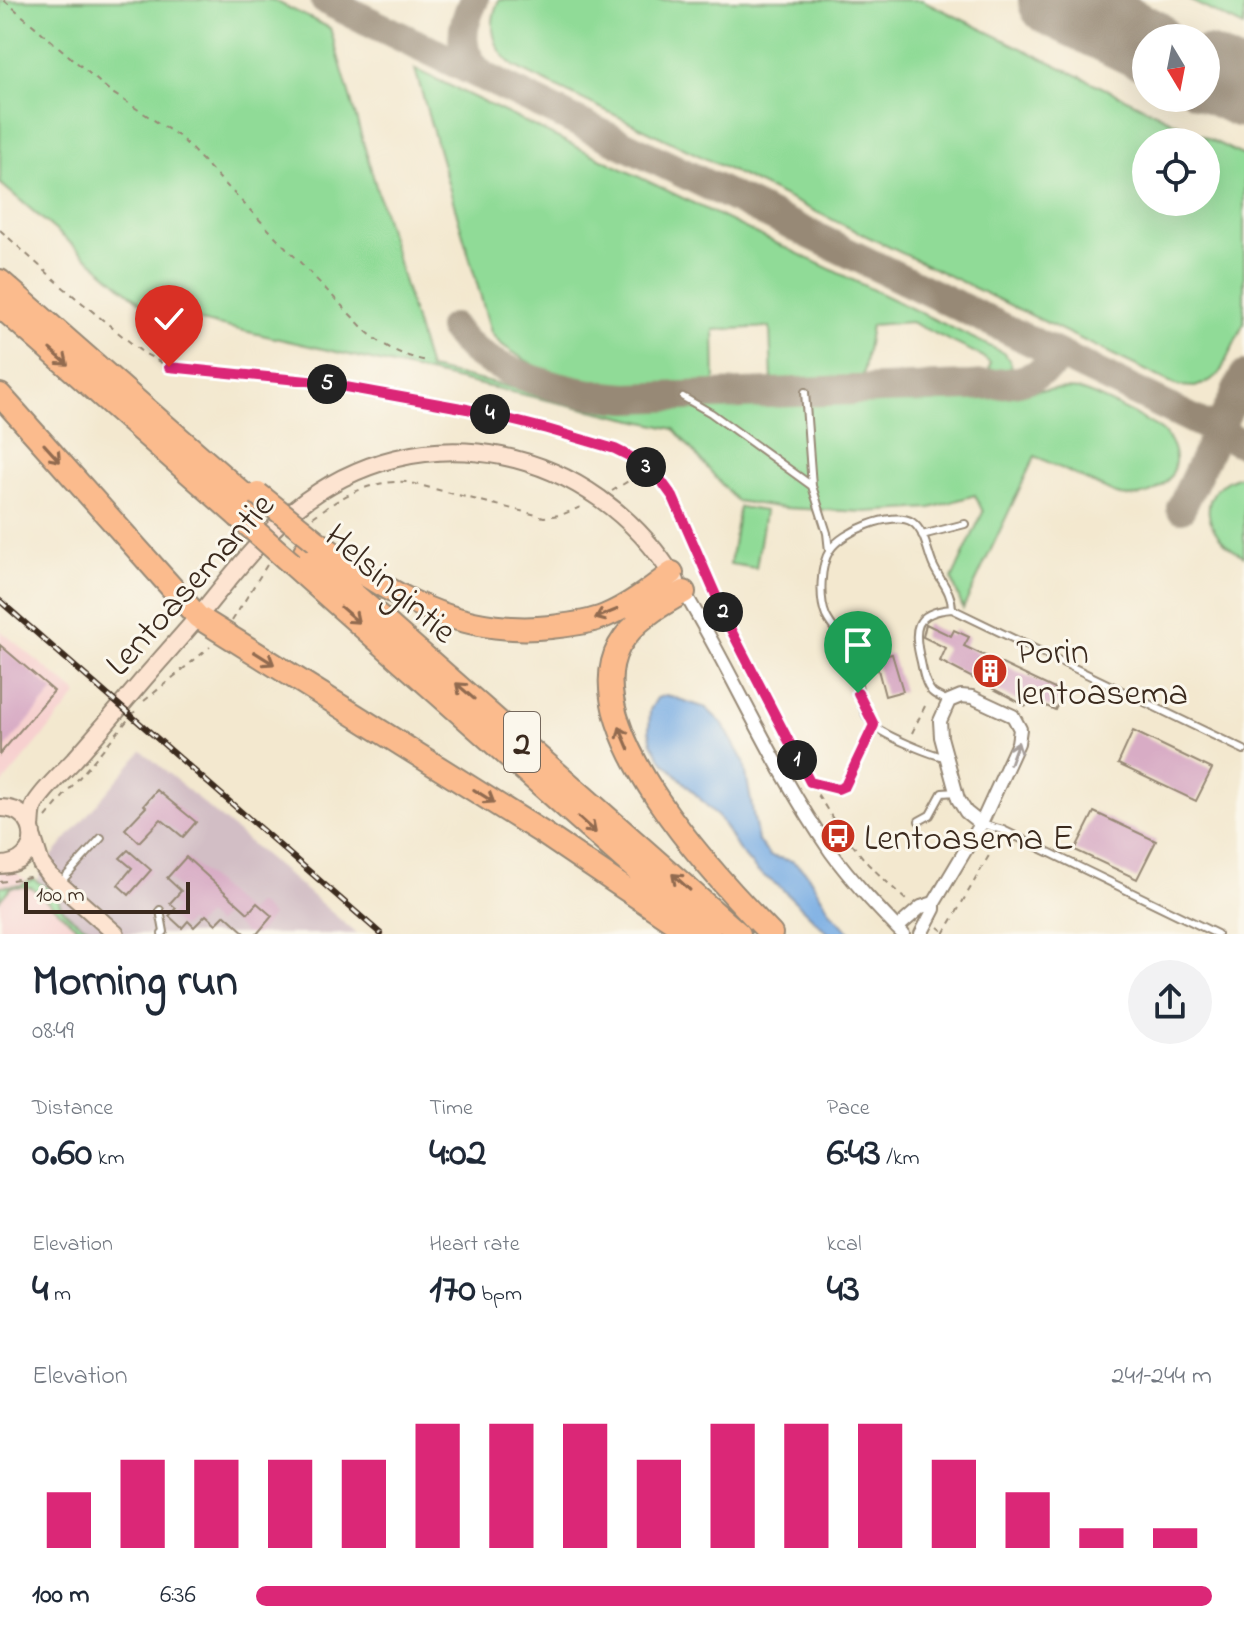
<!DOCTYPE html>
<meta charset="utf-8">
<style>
body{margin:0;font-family:"Indie Flower",sans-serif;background:#f2f2f3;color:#1f2937;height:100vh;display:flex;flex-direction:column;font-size:30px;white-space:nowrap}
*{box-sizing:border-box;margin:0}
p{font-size:26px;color:#747a83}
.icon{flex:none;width:44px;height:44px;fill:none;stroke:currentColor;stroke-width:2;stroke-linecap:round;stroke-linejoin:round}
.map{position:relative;height:934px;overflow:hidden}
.sheet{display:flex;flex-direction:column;background:#fff;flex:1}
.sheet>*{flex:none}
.needle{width:52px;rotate:170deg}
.fabs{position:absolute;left:1132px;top:24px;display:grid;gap:16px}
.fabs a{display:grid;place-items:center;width:88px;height:88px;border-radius:50%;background:#fff;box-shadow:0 8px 32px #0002;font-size:40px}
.scale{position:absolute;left:24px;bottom:20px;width:166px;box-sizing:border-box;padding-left:8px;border:4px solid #3b2a1e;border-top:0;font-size:22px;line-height:28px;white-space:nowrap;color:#3b2a1e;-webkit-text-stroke:6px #fbf7ec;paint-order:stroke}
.pin{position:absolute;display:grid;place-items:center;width:68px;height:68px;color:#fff;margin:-82px -34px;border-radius:50% 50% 50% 0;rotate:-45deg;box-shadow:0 0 8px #0007}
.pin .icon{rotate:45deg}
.km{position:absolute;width:40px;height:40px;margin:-20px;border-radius:50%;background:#222;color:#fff;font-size:22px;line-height:40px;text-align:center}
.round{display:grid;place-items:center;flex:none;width:84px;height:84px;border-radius:42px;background:#f2f2f3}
.head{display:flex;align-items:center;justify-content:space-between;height:136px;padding:0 32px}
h1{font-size:44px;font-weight:700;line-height:60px}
.figures{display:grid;grid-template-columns:repeat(3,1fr);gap:12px;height:136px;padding:8px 32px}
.figures div{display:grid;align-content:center}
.figures b{font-size:40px;font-weight:700}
.figures small{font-size:22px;font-weight:400}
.figures p{font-size:22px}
.chart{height:224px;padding:16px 32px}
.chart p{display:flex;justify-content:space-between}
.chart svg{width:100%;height:144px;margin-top:8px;stroke:#db2777;stroke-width:6}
ul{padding:0 32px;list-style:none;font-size:26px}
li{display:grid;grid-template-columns:128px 96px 1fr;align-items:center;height:60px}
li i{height:20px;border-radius:10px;background:#db2777}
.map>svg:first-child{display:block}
.built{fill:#f7d0cf}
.industrial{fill:#d2bec5}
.green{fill:#90db97;stroke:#66825a;stroke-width:2;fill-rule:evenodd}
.water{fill:#76abe3;stroke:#586a80;stroke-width:2}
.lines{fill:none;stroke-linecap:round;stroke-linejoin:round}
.taxiway{stroke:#978976;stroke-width:30}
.runway{stroke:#978976;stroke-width:74}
.building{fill:#d8acc5}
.lane-casing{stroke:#978976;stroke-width:10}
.street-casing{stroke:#978976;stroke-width:16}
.secondary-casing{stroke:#978976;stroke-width:20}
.highway-casing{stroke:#978976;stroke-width:26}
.path{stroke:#978976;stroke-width:2;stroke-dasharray:6 6;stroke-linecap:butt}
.lane{stroke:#fff;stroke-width:6}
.street{stroke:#fff;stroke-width:12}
.secondary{stroke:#fde4d1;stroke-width:16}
.highway{stroke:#fbbb8d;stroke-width:22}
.rail-casing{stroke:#3b2a1e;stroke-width:6}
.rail{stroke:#fbf7ec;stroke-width:3;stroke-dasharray:9;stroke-linecap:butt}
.highway-bridge-casing{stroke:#978976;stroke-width:26;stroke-linecap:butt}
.highway-bridge{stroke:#fbbb8d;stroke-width:22}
.oneway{stroke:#916b50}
.oneway2{stroke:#a79f9a}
.route-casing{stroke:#fff;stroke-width:16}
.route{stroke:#db2777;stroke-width:10}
.labels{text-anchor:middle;stroke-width:6;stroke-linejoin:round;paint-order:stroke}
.shield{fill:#fbf7ec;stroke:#75685c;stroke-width:2}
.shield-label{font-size:34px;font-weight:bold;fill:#3b2a1e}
.street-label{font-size:36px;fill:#3b2a1e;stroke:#fbf7ec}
.poi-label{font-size:36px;fill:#3b2a1e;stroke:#fbf7ec;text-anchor:start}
</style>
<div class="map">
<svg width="1244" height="934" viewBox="0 0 1244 934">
<rect width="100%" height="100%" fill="#fbf7ec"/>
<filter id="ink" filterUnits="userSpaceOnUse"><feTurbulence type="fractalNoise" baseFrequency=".0125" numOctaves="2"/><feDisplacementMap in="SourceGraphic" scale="16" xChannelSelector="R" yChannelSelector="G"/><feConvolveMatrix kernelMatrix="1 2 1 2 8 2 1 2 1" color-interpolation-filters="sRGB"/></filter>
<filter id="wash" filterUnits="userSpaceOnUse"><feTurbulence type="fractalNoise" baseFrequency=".006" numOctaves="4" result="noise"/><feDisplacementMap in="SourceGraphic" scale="32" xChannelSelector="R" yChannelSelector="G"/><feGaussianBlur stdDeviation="1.8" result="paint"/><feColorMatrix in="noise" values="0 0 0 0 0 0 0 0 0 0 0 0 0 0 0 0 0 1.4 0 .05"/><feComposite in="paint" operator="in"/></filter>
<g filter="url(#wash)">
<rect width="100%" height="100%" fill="#f3e8cf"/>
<path class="built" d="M 0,630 L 78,694 L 0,787 Z
M 0,859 L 34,887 L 90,934 L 0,934 Z"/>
<path class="industrial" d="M 142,751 L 357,934 L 90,934 L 34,887 L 47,862 Z"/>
<path class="green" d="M 0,0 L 273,0 L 330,28 L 429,369 L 600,407 L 629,410 C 712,410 795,402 878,401 C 895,401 911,403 927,402 C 966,400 1003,392 1042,390 C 1054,390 1067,388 1079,390 C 1091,393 1158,424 1165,434 C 1193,470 1158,502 1120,496 L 1035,456 L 963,609 L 952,579 L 983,512 L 975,495 L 931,508 L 866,512 L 784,508 L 736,501 L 674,429 L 148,309 L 0,183 Z
M 499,0 L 922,0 L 1244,156 L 1244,323 L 1220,373 L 1208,382 L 1195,387 L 1178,386 L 513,66 C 493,48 487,25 499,0 ZM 1146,142 L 1206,142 L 1206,202 L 1146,202 Z
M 1189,0 L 1244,0 L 1244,27 Z
M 415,69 L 1004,353 L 1010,361 L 1011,367 L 1004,374 L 989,375 L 990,363 L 980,355 L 911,322 L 871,325 L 863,376 L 772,381 L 770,327 L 714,330 L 715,383 C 649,385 577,395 519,356 C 509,350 497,343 491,332 Z
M 1244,475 L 1244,556 C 1202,536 1192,487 1244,475 Z
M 739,507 L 765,511 L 756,568 L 730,564 Z
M 33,879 L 58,894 C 57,914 83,924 99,934 L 85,934 L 31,887 L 11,887 L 0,900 L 0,886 L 21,885 Z"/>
<path class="water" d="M 666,695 L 706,708 L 722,723 L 744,762 L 758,841 L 770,856 L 792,861 L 806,872 L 832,914 L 851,934 L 829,934 L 780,887 L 758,872 L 738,849 L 721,820 L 662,760 L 652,743 L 649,730 L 650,710 L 657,698 Z"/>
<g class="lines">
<path class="taxiway" d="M 325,0 L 1244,444
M 474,0 C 460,28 457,53 482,75
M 1206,70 L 1223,71 L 1244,64
M 453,328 C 482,374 576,395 627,398 L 970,386 C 1009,383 1032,385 1062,356
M 1181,508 L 1244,376"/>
<path class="runway" d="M 1055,0 L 1146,44
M 1206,73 L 1244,91"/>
</g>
<g id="blocks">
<path class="building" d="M 926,624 L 951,636 L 954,630 L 969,637 L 964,646 L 1063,693 L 1055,710 L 1037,702 L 1035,706 L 1028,702 L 1026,706 L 940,661 L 946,648 L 923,637 Z
M 0,645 L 54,691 L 0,754 Z
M 892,654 L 903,691 L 885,696 L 875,658 Z
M 1133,731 L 1212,769 L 1196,801 L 1118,764 Z
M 157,790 L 196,822 L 183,837 L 161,819 L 139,842 L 125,829 L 146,807 L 144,805 Z
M 1094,812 L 1156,841 L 1137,879 L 1075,850 Z
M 128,850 L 151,870 L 129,895 L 118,885 L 132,868 L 120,858 Z
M 186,857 L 248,913 L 257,903 L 272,916 L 257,934 L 246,934 L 225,915 L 216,924 L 206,915 L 194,927 L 188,921 L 182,928 L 169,916 L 176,908 L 170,903 L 181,891 L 167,878 Z"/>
</g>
</g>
<g filter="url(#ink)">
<use href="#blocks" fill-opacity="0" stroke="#978976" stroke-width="2"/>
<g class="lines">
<defs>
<path id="lane" d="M 805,392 L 812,486
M 683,397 L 711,413 L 812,486 L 827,533 L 829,551
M 922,535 L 965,524
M 949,701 C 944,699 936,696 932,692 C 925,684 923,672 921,662 C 913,630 913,612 952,609 L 1244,750
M 946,757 C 933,756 884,735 874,726 C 855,708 861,678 852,657 C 846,642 833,630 826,616 C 819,599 820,565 830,550 C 841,532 893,510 912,522 C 925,531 927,551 933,565 C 940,581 952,591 952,609
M 845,786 L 874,725
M 919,821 L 930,815 L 942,793 L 956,792
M 981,824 L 1003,830 L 1217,934
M 59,884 L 101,838
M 160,910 L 164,932 L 162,934"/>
<path id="street" d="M 684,592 C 735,677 774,770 831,852 C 852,881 878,908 903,934
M 897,928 L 921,907 L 934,903
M 921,934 L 934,909 L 934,903 L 981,824 L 1018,743 L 1020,729 L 1013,716 L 972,697 L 961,696 L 949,701 L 940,721 L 941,737 L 958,799 L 966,812 L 981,824"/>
<path id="secondary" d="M 0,808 C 42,807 44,865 0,865
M 31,827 C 32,820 31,810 35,804 C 45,788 62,773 75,759 C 98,733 120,707 142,681 C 161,659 180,638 198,617 C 229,579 257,541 295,509 C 421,407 594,446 676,581
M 33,838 L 41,864 L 49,875 L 116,934"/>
<path id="highway" d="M 0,281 L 251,501
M 0,306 L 238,516
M 0,395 L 198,617 L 543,833 L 692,934
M 316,541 C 390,594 456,637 551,627 C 568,625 588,623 605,616 C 629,606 651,589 672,573
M 305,551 L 739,934
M 292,564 L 709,934
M 684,592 C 659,606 633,621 619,646 C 575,728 717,879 771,934"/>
</defs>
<use href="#lane" class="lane-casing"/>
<use href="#street" class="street-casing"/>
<use href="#secondary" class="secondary-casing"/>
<use href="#highway" class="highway-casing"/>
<path class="path" d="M 4,0 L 111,92 L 180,137 L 367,332 C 386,348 403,356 427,361
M 0,230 L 64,288 L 142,352 L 169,367 L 318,382 L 467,409 L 615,449 L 649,469 L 673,497 L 731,630 L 810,782 L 836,824 L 868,864 L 909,903
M 612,491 L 648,469
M 313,517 C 342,496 370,480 407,482 L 544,517 L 561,515 L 583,506
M 232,621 L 267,565
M 144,701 L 210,647
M 912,733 L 925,706
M 812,783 L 836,789
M 46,817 L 137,709
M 0,882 L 29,877 L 31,874
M 938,927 L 947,934
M 944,934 L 999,838"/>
<use href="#lane" class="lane"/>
<use href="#street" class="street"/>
<use href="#secondary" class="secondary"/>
<use href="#highway" class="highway"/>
<defs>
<path id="rail" d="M 0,601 L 381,934"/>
</defs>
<use href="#rail" class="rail-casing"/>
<use href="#rail" class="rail"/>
<defs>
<path id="highway-bridge" d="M 258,494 L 316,541
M 238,516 L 292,564"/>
</defs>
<use href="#highway-bridge" class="highway-bridge-casing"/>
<use href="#highway-bridge" class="highway-bridge"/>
</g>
<defs><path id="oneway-shaft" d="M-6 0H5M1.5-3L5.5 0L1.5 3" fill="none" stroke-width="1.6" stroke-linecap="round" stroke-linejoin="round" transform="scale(2)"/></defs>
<g class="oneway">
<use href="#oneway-shaft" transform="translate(59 357) rotate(41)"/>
<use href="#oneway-shaft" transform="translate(52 453) rotate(48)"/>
<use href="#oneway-shaft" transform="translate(606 614) rotate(158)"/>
<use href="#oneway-shaft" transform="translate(350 615) rotate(41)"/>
<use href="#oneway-shaft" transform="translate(264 658) rotate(32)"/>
<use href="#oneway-shaft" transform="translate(465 691) rotate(-139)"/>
<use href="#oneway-shaft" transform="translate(624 738) rotate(-113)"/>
<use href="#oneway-shaft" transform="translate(484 796) rotate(32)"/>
<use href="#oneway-shaft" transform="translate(587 825) rotate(42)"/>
<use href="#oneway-shaft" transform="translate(681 882) rotate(-138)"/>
</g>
<use class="oneway2" href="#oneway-shaft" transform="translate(1014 753) rotate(-70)"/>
</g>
<g class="lines" filter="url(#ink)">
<defs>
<path id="route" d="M 169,367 L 318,382 L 467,409 L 547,429 L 615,449 L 635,459 L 660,479 L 673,497 L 731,630 L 810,782 L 838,789 L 845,786 L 874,725 L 858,693"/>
</defs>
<use href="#route" class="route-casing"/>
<use href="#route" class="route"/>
</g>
<defs>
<symbol id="building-disc" viewBox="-11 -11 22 22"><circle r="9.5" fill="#c8321e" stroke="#fbf7ec"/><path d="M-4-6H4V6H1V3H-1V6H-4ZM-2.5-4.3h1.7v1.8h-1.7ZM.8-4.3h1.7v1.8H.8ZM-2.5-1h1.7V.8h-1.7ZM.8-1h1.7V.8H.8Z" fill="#fff"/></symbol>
<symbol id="bus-disc" viewBox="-11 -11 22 22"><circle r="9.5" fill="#c8321e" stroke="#fbf7ec"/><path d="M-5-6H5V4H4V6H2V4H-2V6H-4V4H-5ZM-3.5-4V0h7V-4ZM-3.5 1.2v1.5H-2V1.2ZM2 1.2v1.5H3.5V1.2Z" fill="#fff"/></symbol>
</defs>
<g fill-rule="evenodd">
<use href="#building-disc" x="970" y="651" width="40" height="40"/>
<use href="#bus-disc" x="818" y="816" width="40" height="40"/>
</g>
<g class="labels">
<rect class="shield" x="504" y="712" width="36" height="60" rx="6"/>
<g class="shield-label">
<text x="522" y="754">2</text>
</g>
<g class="street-label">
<text transform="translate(392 582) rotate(41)" y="13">Helsingintie</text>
<text transform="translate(188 583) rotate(-48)" y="13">Lentoasemantie</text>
</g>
<g class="poi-label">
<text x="1016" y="663">Porin<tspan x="1016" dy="41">lentoasema</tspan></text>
<text x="864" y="849">Lentoasema E</text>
</g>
</g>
</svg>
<div class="fabs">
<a><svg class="needle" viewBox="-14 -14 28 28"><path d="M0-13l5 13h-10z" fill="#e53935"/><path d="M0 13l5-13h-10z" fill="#747a83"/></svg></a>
<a><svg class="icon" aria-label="locate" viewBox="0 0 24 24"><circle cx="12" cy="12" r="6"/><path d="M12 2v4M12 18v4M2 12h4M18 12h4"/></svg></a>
</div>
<div class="scale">100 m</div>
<div class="pin" style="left:858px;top:693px;background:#1e9e55"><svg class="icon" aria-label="arrive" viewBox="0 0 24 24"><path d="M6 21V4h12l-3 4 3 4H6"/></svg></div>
<div class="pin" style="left:169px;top:367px;background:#d93025"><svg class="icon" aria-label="check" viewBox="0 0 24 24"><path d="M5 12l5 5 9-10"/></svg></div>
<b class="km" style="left:797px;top:760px">1</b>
<b class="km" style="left:723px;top:612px">2</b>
<b class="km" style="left:646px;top:467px">3</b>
<b class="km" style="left:490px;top:414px">4</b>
<b class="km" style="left:327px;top:384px">5</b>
</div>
<section class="sheet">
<div class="head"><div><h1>Morning run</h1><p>08:49</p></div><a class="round"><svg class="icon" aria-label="share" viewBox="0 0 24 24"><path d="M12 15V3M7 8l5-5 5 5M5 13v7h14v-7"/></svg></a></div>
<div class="figures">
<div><p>Distance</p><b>0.60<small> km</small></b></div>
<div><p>Time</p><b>4:02</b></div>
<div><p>Pace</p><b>6:43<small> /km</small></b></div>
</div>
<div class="figures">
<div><p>Elevation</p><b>4<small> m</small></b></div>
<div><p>Heart rate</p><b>170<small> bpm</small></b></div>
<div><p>kcal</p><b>43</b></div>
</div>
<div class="chart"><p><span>Elevation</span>241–244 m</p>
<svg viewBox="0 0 160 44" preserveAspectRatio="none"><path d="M5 44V27M15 44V17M25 44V17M35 44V17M45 44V17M55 44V6M65 44V6M75 44V6M85 44V17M95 44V6M105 44V6M115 44V6M125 44V17M135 44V27M145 44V38M155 44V38"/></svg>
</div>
<ul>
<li><b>100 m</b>6:36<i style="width:100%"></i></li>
</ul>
</section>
